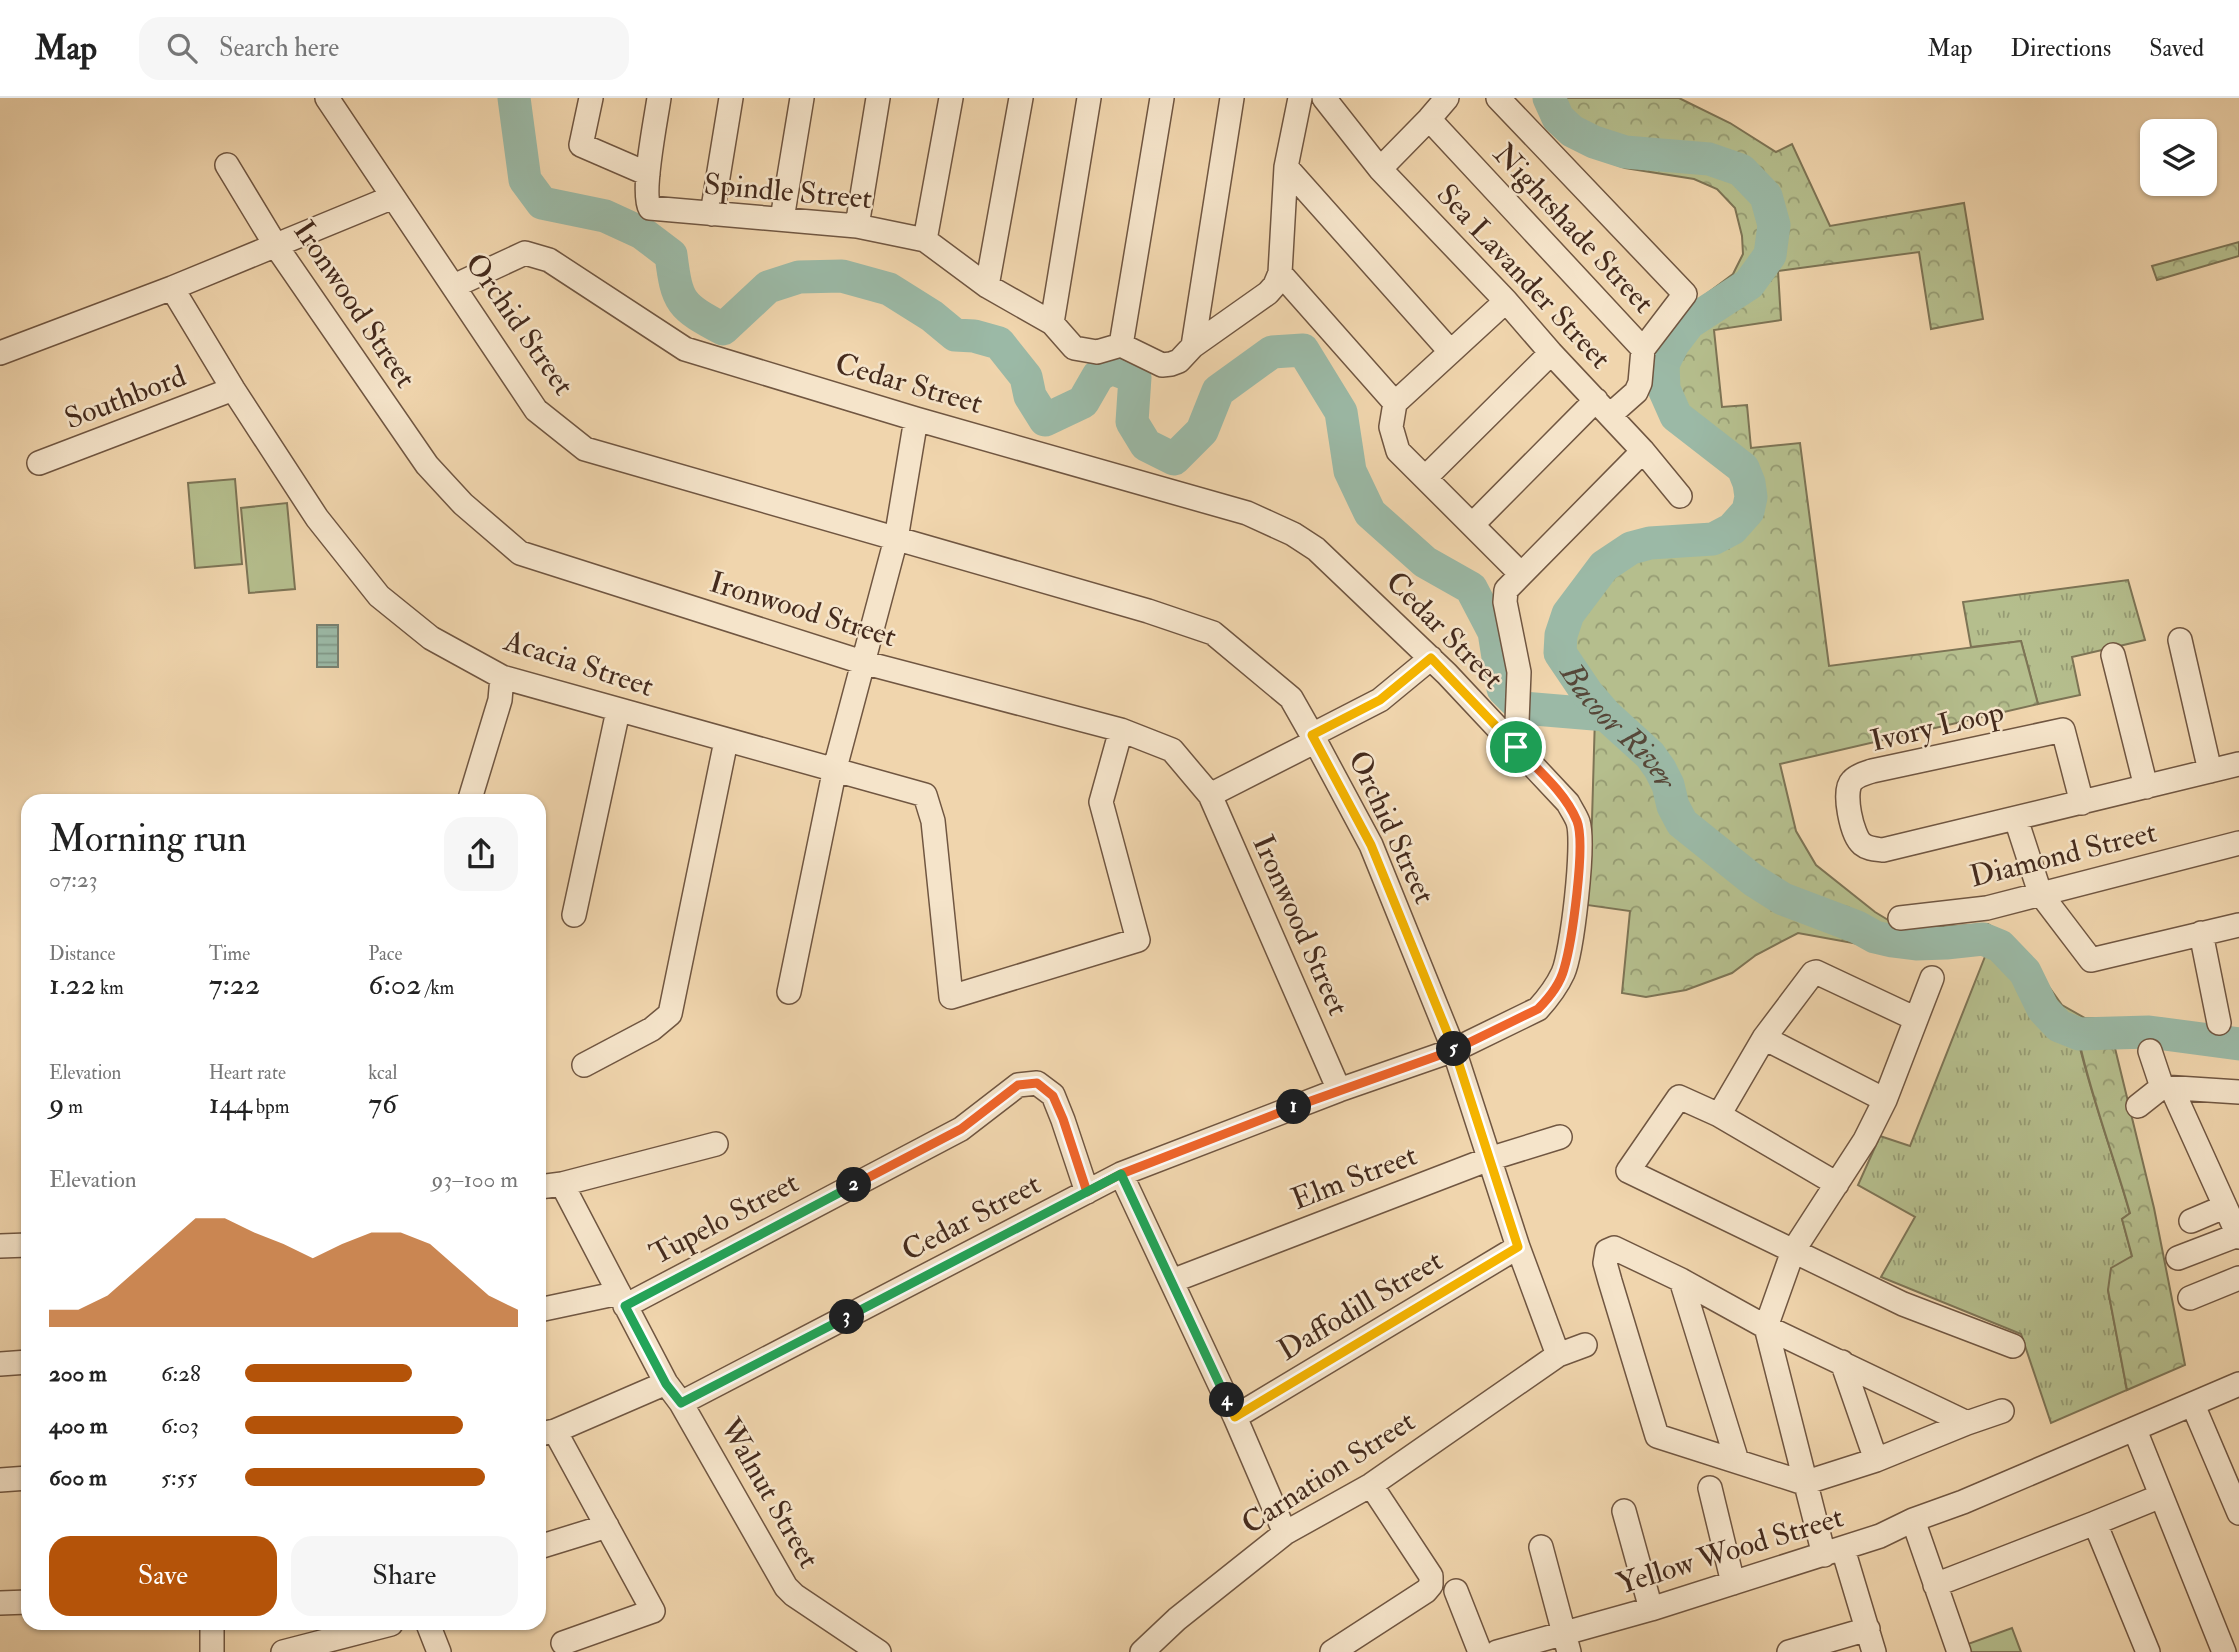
<!DOCTYPE html>
<meta charset="utf-8">
<style>
body{margin:0;font-family:"IM FELL Double Pica",serif;background:#f6f6f6;color:#222;height:100vh;display:flex;flex-direction:column;font-size:26px;white-space:nowrap}
*{box-sizing:border-box;margin:0}
p{font-size:23px;color:#767676}
.icon{flex:none;width:38px;height:38px;fill:none;stroke:currentColor;stroke-width:2;stroke-linecap:round;stroke-linejoin:round}
.map{position:relative;flex:1;overflow:hidden}
.sheet{position:absolute;left:21px;top:696px;width:525px;height:836px;display:flex;flex-direction:column;background:#fff;border-radius:21px;box-shadow:0 2px 5px #0004}
.sheet>*{flex:none}
.fabs{position:absolute;left:2140px;top:21px;display:grid;gap:14px}
.fabs a{display:grid;place-items:center;width:77px;height:77px;border-radius:14px;background:#fff;box-shadow:0 2px 5px #0004;font-size:35px}
.pin{position:absolute;display:grid;place-items:center;width:60px;height:60px;color:#fff;margin:-30px;border:4px solid #fff;border-radius:50%;box-shadow:0 2px 7px #0007}
.km{position:absolute;width:35px;height:35px;margin:-18px;border-radius:50%;background:#222;color:#fff;font-size:19px;line-height:35px;text-align:center}
.round{display:grid;place-items:center;flex:none;width:74px;height:74px;border-radius:21px;background:#f6f6f6}
.summary{display:flex;align-items:center;justify-content:space-between;height:119px;padding:0 28px}
h1{font-size:38px;font-weight:600;line-height:52px}
.figures{display:grid;grid-template-columns:repeat(3,1fr);gap:10px;height:119px;padding:7px 28px}
.figures div{display:grid;align-content:center}
.figures b{font-size:30px;font-weight:600}
.figures small{font-size:19px;font-weight:400}
.figures p{font-size:19px}
.chart{height:196px;padding:14px 28px}
.chart p{display:flex;justify-content:space-between}
.chart svg{width:100%;height:126px;margin-top:7px;fill:#b45309;opacity:.7}
.action{display:flex;gap:14px;margin-top:auto;padding:14px 28px}
.action a{flex:1;height:80px;border-radius:21px;background:#b45309;color:#fff;font-size:28px;font-weight:600;line-height:80px;text-align:center}
.action a+a{background:#f6f6f6;color:#222}
ul{padding:0 28px;list-style:none;font-size:23px}
li{display:grid;grid-template-columns:112px 84px 1fr;align-items:center;height:52px}
li i{height:18px;border-radius:9px;background:#b45309}
header{display:flex;align-items:center;gap:42px;box-sizing:border-box;height:98px;padding:0 35px;background:#fff;border-bottom:2px solid #e0e0e0}
header strong{font-size:33px}
nav{display:flex;gap:38px;margin-inline-start:auto;font-size:24px}
.search{width:490px;height:63px;background:#f6f6f6;display:flex;align-items:center;gap:18px;box-sizing:border-box;padding:0 24px;border-radius:21px;color:#767676;font-size:26px}
.map>svg:first-child{display:block}
.grass{fill:url(#grass-tufts);stroke:#7d7455;stroke-width:2}
.forest{fill:url(#forest-crowns);stroke:#7d7455;stroke-width:2}
.pitch{fill:#b5be8d;stroke:#7d7455;stroke-width:2}
.water{fill:url(#water-rules);stroke:#79806f;stroke-width:2}
.lines{fill:none;stroke-linecap:round;stroke-linejoin:round}
.river{stroke:#9bb9a6;stroke-width:33}
.minor-casing{stroke:#705641;stroke-width:26}
.minor{stroke:#f5e4ca;stroke-width:23}
.split-1-casing{stroke:#fff;stroke-width:14}
.split-2-casing{stroke:#fff;stroke-width:14}
.split-3-casing{stroke:#fff;stroke-width:14}
.split-4-casing{stroke:#fff;stroke-width:14}
.split-5-casing{stroke:#fff;stroke-width:14}
.split-6-casing{stroke:#fff;stroke-width:14}
.split-1{stroke:#f0652b;stroke-width:9}
.split-2{stroke:#f0652b;stroke-width:9}
.split-3{stroke:#22a559;stroke-width:9}
.split-4{stroke:#22a559;stroke-width:9}
.split-5{stroke:#f5b400;stroke-width:9}
.split-6{stroke:#f5b400;stroke-width:9}
.labels{text-anchor:middle;stroke-width:5;stroke-linejoin:round;paint-order:stroke}
.street-label{font-size:30px;fill:#452b1d;stroke:#f5e4ca}
.water-label{font-size:32px;font-style:italic;fill:#564738;stroke:#f5e4ca}
</style>
<header>
<strong>Map</strong>
<div class="search"><svg class="icon" aria-label="search" viewBox="0 0 24 24"><circle cx="10" cy="10" r="6"/><path d="M15 15l6 6"/></svg>Search here</div>
<nav><a>Map</a><a>Directions</a><a>Saved</a></nav>
</header>
<div class="map">
<svg width="2239" height="1554" viewBox="0 0 2239 1554">
<defs>
<pattern id="grass-tufts" width="24" height="20" patternUnits="userSpaceOnUse" patternTransform="scale(1.75)"><rect width="24" height="20" fill="#b5be8d"/><path d="M3 7l-1-3M5 7V3M7 7l1-3M15 17l-1-3M17 17v-4M19 17l1-3" fill="none" stroke="#959b73"/></pattern>
<pattern id="forest-crowns" width="20" height="18" patternUnits="userSpaceOnUse" patternTransform="scale(1.75)"><rect width="20" height="18" fill="#b5be8d"/><path d="M2 6a3 3 0 1 1 6 0M12 15a3 3 0 1 1 6 0" fill="none" stroke="#959b73"/></pattern>
<pattern id="water-rules" width="6" height="5" patternUnits="userSpaceOnUse" patternTransform="scale(1.75)"><rect width="6" height="5" fill="#9bb9a6"/><path d="M0 2.5h6" fill="none" stroke="#809787"/></pattern>
</defs>
<rect width="100%" height="100%" fill="#f0d5ad"/>
<filter id="stains"><feTurbulence type="fractalNoise" baseFrequency=".00286" numOctaves="4"/><feColorMatrix values="0 0 0 0 .2 0 0 0 0 .09 0 0 0 0 .02 0 0 0 .5 -.17"/></filter>
<radialGradient id="worn" r=".72"><stop offset=".6" stop-color="#630" stop-opacity="0"/><stop offset="1" stop-color="#630" stop-opacity=".3"/></radialGradient>
<path class="grass" d="M 2128,482 L 2145,542 L 2072,559 L 2080,597 L 2038,606 L 2021,543 L 1971,549 L 1963,504 Z
M 1988,851 L 2072,944 L 2079,946 C 2093,1004 2114,1059 2130,1116 L 2122,1121 L 2132,1158 L 2108,1192 L 2127,1292 L 2051,1325 L 2021,1236 L 1881,1179 L 1915,1119 L 1858,1087 L 1880,1038 L 1910,1048 Z"/>
<path class="forest" d="M 1538,0 L 1679,0 L 1730,25 L 1776,54 L 1792,46 L 1830,128 L 1964,105 L 1983,221 L 1931,231 L 1919,154 L 1778,173 L 1781,222 L 1714,232 L 1722,309 L 1747,307 L 1751,350 L 1800,345 L 1829,568 L 2021,543 L 2038,606 L 1780,666 L 1796,733 L 1816,767 L 1875,814 L 1903,831 L 1988,826 L 2019,847 L 2062,907 L 2085,920 L 2111,921 L 2113,942 L 2154,1110 L 2185,1267 L 2127,1292 L 2108,1192 L 2111,1170 L 2132,1158 L 2122,1121 L 2130,1115 C 2114,1059 2093,1004 2080,947 L 2054,935 L 2002,864 L 1988,851 L 1926,854 L 1886,851 L 1798,835 L 1756,857 L 1732,875 L 1686,892 L 1646,899 L 1622,895 L 1630,813 L 1587,807 L 1592,722 L 1595,618 L 1566,574 L 1557,552 L 1555,528 L 1562,509 L 1601,460 L 1624,442 L 1647,436 L 1706,433 L 1729,423 L 1740,413 L 1742,397 L 1736,380 L 1670,319 L 1657,302 L 1653,267 L 1666,236 L 1685,212 L 1733,176 L 1743,156 L 1742,138 L 1735,110 L 1717,91 L 1694,81 L 1625,70 L 1597,60 L 1565,40 Z
M 2239,144 L 2239,158 L 2157,182 L 2152,168 Z"/>
<path class="pitch" d="M 235,381 L 242,466 L 195,470 L 188,385 Z
M 287,405 L 295,491 L 249,495 L 241,410 Z
M 2012,1530 L 2021,1554 L 1967,1554 L 1965,1547 Z"/>
<path class="water" d="M 317,527 L 338,527 L 338,569 L 317,569 Z"/>
<g class="lines">
<g class="river">
<path d="M 514,0 L 525,82 L 542,105 L 605,118 L 642,135 L 671,157 C 677,205 680,208 723,231 L 768,189 L 799,179 L 842,178 L 889,191 L 932,218 L 955,237 L 974,238 L 999,245 L 1026,279 L 1030,298 L 1045,322 L 1083,304 L 1098,278 L 1111,270 L 1135,279 L 1132,324 L 1146,347 L 1174,361 L 1202,333 L 1218,293 L 1272,254 L 1303,252 L 1341,314 L 1350,373 L 1370,415 L 1425,464 L 1471,490 L 1494,534 L 1503,591 L 1522,610 L 1606,617"/>
<path id="s1" d="M 1549,0 L 1558,20 L 1572,33 L 1594,44 L 1625,54 L 1709,61 L 1741,72 L 1766,98 L 1774,127 L 1770,157 L 1749,186 L 1689,225 L 1673,246 L 1663,266 L 1664,291 L 1676,318 L 1743,370 L 1749,385 L 1751,399 L 1748,413 L 1732,431 L 1713,441 L 1650,445 L 1631,450 L 1604,468 L 1568,516 L 1561,537 L 1560,555 L 1587,595 L 1606,617 L 1650,657 L 1660,671 L 1668,687 L 1673,708 L 1682,725 L 1753,782 L 1783,801 L 1857,829 L 1875,839 L 1892,843 L 1916,846 L 1946,845 L 1983,841 L 2000,848 L 2025,874 L 2043,911 L 2059,928 L 2079,936 L 2149,934 L 2239,946"/>
</g>
<defs>
<path id="minor" d="M 327,0 L 536,312 L 585,351 L 1148,513 L 1213,535 L 1291,600 L 1312,637 L 1371,747 L 1454,952 L 1518,1149 L 1558,1257
M 591,0 L 581,47 L 648,76
M 659,0 C 656,21 641,95 650,110 L 857,128 L 925,142 L 987,188 L 1052,225 L 1074,250 L 1097,254 L 1121,247
M 1324,0 L 1380,71 L 1506,203 L 1551,255 L 1643,353 L 1680,398
M 1498,0 L 1685,196 L 1643,251 L 1640,285 L 1636,294 L 1610,317
M 1429,21 L 1643,251
M 227,67 L 276,148 L 427,367 L 463,406 L 520,455 L 862,564 L 1121,632 L 1172,652 L 1210,697 L 1339,992
M 1286,69 L 1450,253
M 1380,71 L 1429,21 L 1447,0
M 712,116 L 731,0
M 782,121 L 802,0
M 857,128 L 878,0
M 925,142 L 951,0
M 1280,175 L 1395,305
M 454,188 L 525,155 L 549,162 L 685,251 L 916,321 L 1247,415 L 1293,436 L 1316,451 L 1447,576 L 1568,705 C 1571,711 1576,718 1578,724 C 1585,745 1572,855 1563,875 C 1557,888 1548,900 1538,911 L 1454,952 L 1339,992 L 1121,1076 L 681,1305
M 987,188 L 1021,0
M 172,190 L 233,291 L 317,420 L 379,498 L 431,540 L 502,579 L 925,697 L 933,723 L 951,899 L 1138,842 L 1101,704 L 1121,632
M 1052,225 L 1089,0
M 1121,247 L 1162,267 L 1171,266 L 1179,263 L 1193,248 L 1268,195 L 1275,187 L 1280,175 L 1286,69 L 1300,0
M 1121,247 L 1162,0
M 1193,248 L 1232,0
M 0,255 L 172,190 L 393,99
M 1395,305 L 1391,329 L 1398,353 L 1521,476
M 1395,305 L 1506,203
M 39,365 L 233,291
M 1425,380 L 1551,255
M 1473,426 L 1596,302
M 2180,542 L 2210,673
M 2113,557 L 2146,689
M 1312,637 L 1380,602 L 1431,560
M 1516,649 L 1519,574 L 1505,504 L 1506,492 L 1643,353
M 1210,697 L 1316,643
M 469,704 L 500,602 L 502,579
M 2082,705 L 2063,632 L 1872,673 C 1866,675 1857,677 1852,683 C 1842,693 1852,738 1862,746 C 1868,751 1875,751 1883,752 L 2239,666
M 2016,721 L 2040,795 L 2091,862 L 2239,827
M 574,817 L 618,613
M 1900,820 L 1987,810 L 2239,745
M 2201,835 L 2219,925
M 1932,880 L 1885,1002 L 1865,1042 L 1793,1153 L 1766,1229 L 1967,1325
M 789,894 L 835,670 L 896,441 L 916,321
M 1764,940 L 1885,1002
M 2150,953 L 2162,989
M 584,967 L 652,931 L 670,916 L 726,643
M 2172,991 L 2239,1139
M 2138,1008 L 2162,989 L 2239,994
M 1719,1017 L 1679,999 L 1628,1073 L 1903,1206 L 2013,1248
M 1121,1076 L 1235,1319 L 1285,1435
M 562,1086 L 666,1285 L 681,1305 L 786,1489 L 794,1497 L 879,1554
M 1837,1086 L 1719,1017 L 1764,940 L 1813,875 L 1816,874 L 1916,921
M 539,1089 L 562,1086 L 716,1046
M 2191,1123 L 2224,1109
M 0,1148 L 28,1147
M 2178,1160 L 2238,1137
M 1681,1182 L 1737,1363
M 1172,1183 L 1489,1061 L 1560,1039
M 2190,1200 L 2239,1180
M 625,1208 L 961,1031 L 1018,987 L 1037,985 L 1053,997 L 1063,1022 L 1087,1094
M 539,1212 L 619,1195
M 1842,1264 L 1876,1362
M 0,1266 L 28,1264
M 2193,1307 L 2239,1415
M 1235,1319 L 1518,1149
M 2135,1332 L 2224,1554
M 555,1333 L 653,1513 L 563,1545
M 539,1336 L 555,1333 L 666,1285
M 0,1382 L 28,1380
M 1710,1390 L 1733,1485
M 1624,1413 L 1651,1511
M 1913,1422 L 1959,1554
M 2095,1425 L 2161,1398
M 539,1449 L 607,1428
M 1541,1449 L 1569,1554
M 1843,1451 L 1874,1554
M 1824,1457 L 1766,1229 L 1681,1182 L 1614,1150 L 1607,1153 L 1605,1165 L 1610,1183 L 1657,1338 L 1804,1385 L 1876,1362 L 1967,1325 L 2002,1313
M 1935,1487 L 2095,1425 L 2148,1554
M 1456,1493 L 1480,1554
M 0,1505 L 28,1504
M 212,1526 L 212,1554
M 428,1526 L 439,1554
M 283,1554 L 391,1526
M 1142,1554 L 1177,1521 L 1285,1435 L 1371,1387 L 1558,1257 L 1585,1247
M 1332,1554 L 1426,1493 L 1431,1487 L 1431,1478 L 1371,1387
M 1497,1554 L 1651,1511 L 1880,1438 L 1913,1422 L 1963,1404 L 2239,1286
M 1789,1554 L 1868,1531"/>
</defs>
<use href="#minor" class="minor-casing"/>
<use href="#minor" class="minor"/>
</g>
<g class="lines">
<defs>
<path id="split-1" d="M 1294,1009 L 1454,952 L 1538,911 C 1549,900 1560,886 1564,871 C 1572,844 1586,746 1577,723 C 1565,694 1537,671 1516,649"/>
<path id="split-2" d="M 854,1087 L 961,1031 L 1018,987 L 1037,985 L 1053,998 L 1063,1021 L 1087,1094 L 1121,1076 L 1294,1009"/>
<path id="split-3" d="M 847,1219 L 681,1305 L 666,1286 L 625,1208 L 854,1087"/>
<path id="split-4" d="M 847,1219 L 1121,1076 L 1227,1302"/>
<path id="split-5" d="M 1227,1302 L 1235,1319 L 1518,1149 L 1454,951"/>
<path id="split-6" d="M 1454,951 L 1371,747 L 1312,637 L 1380,602 L 1431,560 L 1516,649"/>
</defs>
<use href="#split-1" class="split-1-casing"/>
<use href="#split-2" class="split-2-casing"/>
<use href="#split-3" class="split-3-casing"/>
<use href="#split-4" class="split-4-casing"/>
<use href="#split-5" class="split-5-casing"/>
<use href="#split-6" class="split-6-casing"/>
<use href="#split-1" class="split-1"/>
<use href="#split-2" class="split-2"/>
<use href="#split-3" class="split-3"/>
<use href="#split-4" class="split-4"/>
<use href="#split-5" class="split-5"/>
<use href="#split-6" class="split-6"/>
</g>
<g class="labels">
<g class="street-label">
<text transform="translate(788 93) rotate(5)" y="10">Spindle Street</text>
<text transform="translate(1574 130) rotate(47)" y="10">Nightshade Street</text>
<text transform="translate(1524 178) rotate(47)" y="10">Sea Lavander Street</text>
<text transform="translate(355 206) rotate(56)" y="10">Ironwood Street</text>
<text transform="translate(520 226) rotate(55)" y="10">Orchid Street</text>
<text transform="translate(909 285) rotate(16)" y="10">Cedar Street</text>
<text transform="translate(125 299) rotate(-21)" y="10">Southbord</text>
<text transform="translate(803 511) rotate(17)" y="10">Ironwood Street</text>
<text transform="translate(1445 532) rotate(45)" y="10">Cedar Street</text>
<text transform="translate(579 565) rotate(18)" y="10">Acacia Street</text>
<text transform="translate(1937 628) rotate(-13)" y="10">Ivory Loop</text>
<text transform="translate(1392 729) rotate(65)" y="10">Orchid Street</text>
<text transform="translate(2063 756) rotate(-14)" y="10">Diamond Street</text>
<text transform="translate(1301 827) rotate(66)" y="10">Ironwood Street</text>
<text transform="translate(1354 1079) rotate(-21)" y="10">Elm Street</text>
<text transform="translate(971 1119) rotate(-28)" y="10">Cedar Street</text>
<text transform="translate(724 1120) rotate(-28)" y="10">Tupelo Street</text>
<text transform="translate(1360 1207) rotate(-31)" y="10">Daffodill Street</text>
<text transform="translate(1328 1374) rotate(-33)" y="10">Carnation Street</text>
<text transform="translate(770 1395) rotate(60)" y="10">Walnut Street</text>
<text transform="translate(1730 1452) rotate(-17)" y="10">Yellow Wood Street</text>
</g>
<g class="water-label">
<text dy="11" stroke="none"><textPath href="#s1" startOffset="1008">Bacoor River</textPath></text>
</g>
</g>
<rect width="100%" height="100%" filter="url(#stains)"/>
<rect width="100%" height="100%" fill="url(#worn)"/>
</svg>
<div class="fabs">
<a><svg class="icon" aria-label="layers" viewBox="0 0 24 24"><path d="M12 4l9 5-9 5-9-5zM3 14l9 5 9-5"/></svg></a>
</div>
<div class="pin" style="left:1516px;top:649px;background:#1e9e55"><svg class="icon" aria-label="arrive" viewBox="0 0 24 24"><path d="M6 21V4h12l-3 4 3 4H6"/></svg></div>
<b class="km" style="left:1294px;top:1009px">1</b>
<b class="km" style="left:854px;top:1087px">2</b>
<b class="km" style="left:847px;top:1219px">3</b>
<b class="km" style="left:1227px;top:1302px">4</b>
<b class="km" style="left:1454px;top:951px">5</b>
<section class="sheet">
<div class="summary"><div><h1>Morning run</h1><p>07:23</p></div><a class="round"><svg class="icon" aria-label="share" viewBox="0 0 24 24"><path d="M12 15V3M7 8l5-5 5 5M5 13v7h14v-7"/></svg></a></div>
<div class="figures">
<div><p>Distance</p><b>1.22<small> km</small></b></div>
<div><p>Time</p><b>7:22</b></div>
<div><p>Pace</p><b>6:02<small> /km</small></b></div>
</div>
<div class="figures">
<div><p>Elevation</p><b>9<small> m</small></b></div>
<div><p>Heart rate</p><b>144<small> bpm</small></b></div>
<div><p>kcal</p><b>76</b></div>
</div>
<div class="chart"><p><span>Elevation</span>93–100 m</p>
<svg viewBox="0 0 160 44" preserveAspectRatio="none"><path d="M0 44V38L10 38L20 33L30 24L40 15L50 6L60 6L70 11L80 15L90 20L100 15L110 11L120 11L130 15L140 24L150 33L160 38V44z"/></svg>
</div>
<ul>
<li><b>200 m</b>6:28<i style="width:61%"></i></li>
<li><b>400 m</b>6:03<i style="width:80%"></i></li>
<li><b>600 m</b>5:55<i style="width:88%"></i></li>
</ul>
<div class="action"><a>Save</a><a>Share</a></div>
</section>
</div>
